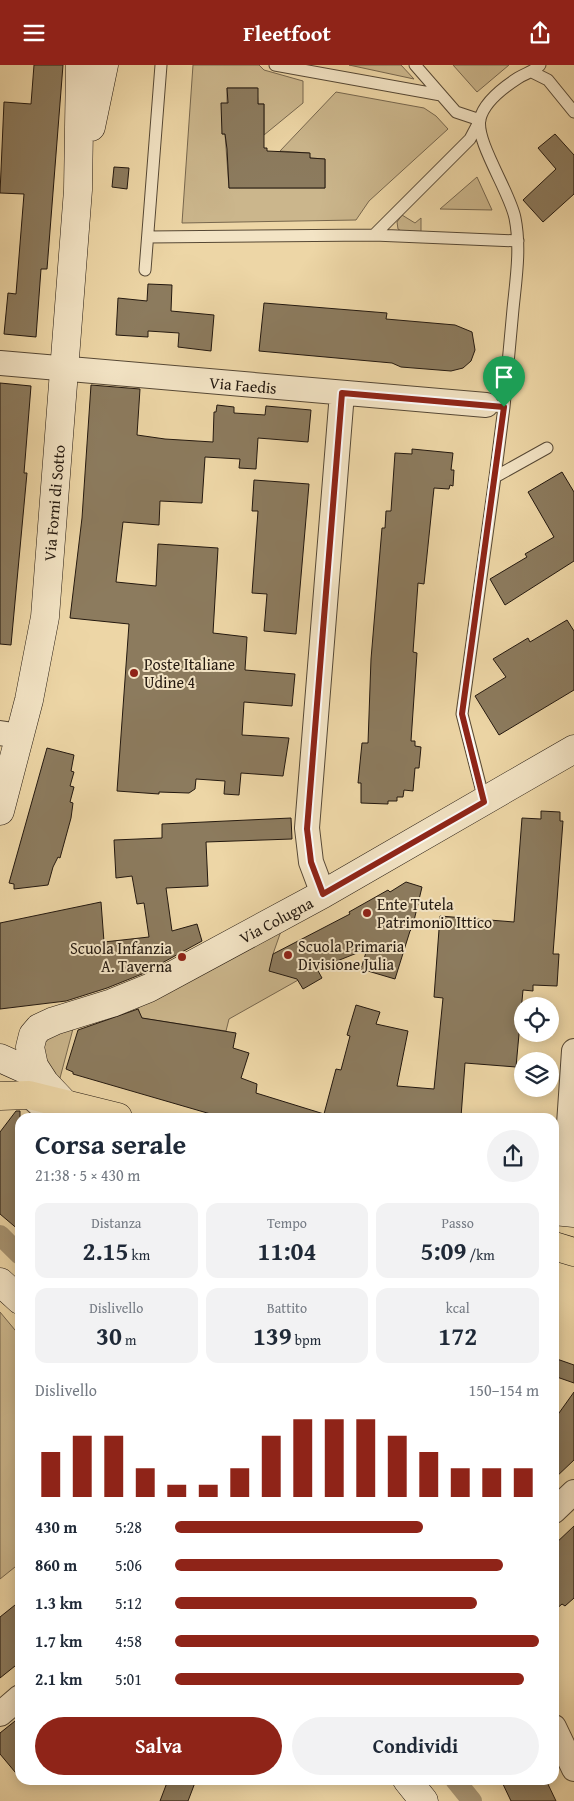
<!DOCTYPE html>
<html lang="it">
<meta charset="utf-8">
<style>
body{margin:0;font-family:"Gentium Book Plus",serif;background:#f2f2f3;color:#1f2937;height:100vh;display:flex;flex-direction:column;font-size:19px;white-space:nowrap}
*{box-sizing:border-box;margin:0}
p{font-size:16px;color:#747a83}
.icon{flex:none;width:28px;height:28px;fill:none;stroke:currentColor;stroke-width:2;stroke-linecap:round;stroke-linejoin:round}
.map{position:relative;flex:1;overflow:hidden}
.side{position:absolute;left:15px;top:1048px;width:544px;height:672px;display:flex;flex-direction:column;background:#fff;border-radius:15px;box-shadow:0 2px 12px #0003}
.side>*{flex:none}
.fabs{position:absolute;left:514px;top:932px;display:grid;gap:10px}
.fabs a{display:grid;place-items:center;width:45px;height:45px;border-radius:50%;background:#fff;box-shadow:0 2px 12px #0003;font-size:25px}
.pin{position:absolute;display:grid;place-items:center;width:42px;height:42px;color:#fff;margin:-51px -21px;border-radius:50% 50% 50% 0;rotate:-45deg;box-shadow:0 0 5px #0007}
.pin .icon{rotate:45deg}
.round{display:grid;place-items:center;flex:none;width:52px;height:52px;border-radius:26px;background:#f2f2f3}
.summary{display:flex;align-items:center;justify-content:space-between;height:85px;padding:0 20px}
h1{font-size:28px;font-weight:800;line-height:38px}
.metrics{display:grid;grid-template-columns:repeat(3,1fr);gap:8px;height:85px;padding:5px 20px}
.metrics div{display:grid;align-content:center;border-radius:12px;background:#f2f2f3;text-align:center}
.metrics b{font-size:25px;font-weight:800}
.metrics small{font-size:14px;font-weight:400}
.metrics p{font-size:14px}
.chart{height:140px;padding:10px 20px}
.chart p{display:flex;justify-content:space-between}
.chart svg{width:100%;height:90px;margin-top:5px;stroke:#8f2418;stroke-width:6}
.cta{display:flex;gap:10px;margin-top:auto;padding:10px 20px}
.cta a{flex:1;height:58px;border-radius:30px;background:#8f2418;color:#fff;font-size:20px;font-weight:800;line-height:58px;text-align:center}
.cta a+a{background:#f2f2f3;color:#1f2937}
ul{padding:0 20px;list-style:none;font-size:16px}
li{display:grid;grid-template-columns:80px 60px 1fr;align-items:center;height:38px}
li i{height:12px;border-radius:6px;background:#8f2418}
header{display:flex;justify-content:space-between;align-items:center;height:65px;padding:0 20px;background:#8f2418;color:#fff;font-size:22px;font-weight:800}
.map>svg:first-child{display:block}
.green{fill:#cbb68c;stroke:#77674e}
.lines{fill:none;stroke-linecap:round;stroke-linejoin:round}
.canal{stroke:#a89573;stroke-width:20}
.building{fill:#8c7b5e;stroke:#23180f}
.lane-casing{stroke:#564835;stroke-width:13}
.street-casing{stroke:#564835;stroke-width:26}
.secondary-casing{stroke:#23180f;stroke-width:29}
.primary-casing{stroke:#23180f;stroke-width:29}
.lane{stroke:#f3e4c5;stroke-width:11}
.street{stroke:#f3e4c5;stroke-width:24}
.secondary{stroke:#f3e4c5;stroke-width:28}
.primary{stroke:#edd6a6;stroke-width:28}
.route-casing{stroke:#fff;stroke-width:10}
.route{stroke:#8f2418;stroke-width:6}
.poi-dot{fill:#8f2418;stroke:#f3e4c5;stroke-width:2}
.labels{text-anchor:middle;stroke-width:4;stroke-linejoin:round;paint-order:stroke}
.street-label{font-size:16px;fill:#23180f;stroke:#f3e4c5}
.poi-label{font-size:16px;fill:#23180f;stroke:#f3e4c5;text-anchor:start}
</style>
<header><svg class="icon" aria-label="menu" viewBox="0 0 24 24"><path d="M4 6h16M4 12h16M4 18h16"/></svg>Fleetfoot<svg class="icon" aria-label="share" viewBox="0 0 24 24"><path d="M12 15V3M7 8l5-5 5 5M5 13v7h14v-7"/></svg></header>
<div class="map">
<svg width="574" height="1736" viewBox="0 0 574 1736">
<rect width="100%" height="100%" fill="#edd6a6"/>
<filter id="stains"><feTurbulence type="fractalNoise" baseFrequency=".004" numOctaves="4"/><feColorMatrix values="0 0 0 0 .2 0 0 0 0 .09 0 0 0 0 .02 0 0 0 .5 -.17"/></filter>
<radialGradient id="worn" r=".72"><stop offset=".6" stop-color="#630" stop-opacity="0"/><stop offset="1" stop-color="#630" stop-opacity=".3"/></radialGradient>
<path class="green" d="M 193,0 L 259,0 L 264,5 L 303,16 L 303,38 L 264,70 L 264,39 L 258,39 L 257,23 L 227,23 L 227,38 L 222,69 L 225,69 L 229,123 L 325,123 L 325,94 L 310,93 L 309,88 L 280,86 L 336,27 L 424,43 L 436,51 L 448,64 L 369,136 L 356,155 L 182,158 Z
M 349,0 L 401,0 L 414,14 Z
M 453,0 L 509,0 L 477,27 Z
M 477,112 L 492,145 L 440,144 Z
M 402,150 L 415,158 L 421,153 L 421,167 L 403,167 L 398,164 L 397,157 Z
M 281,866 L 273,889 L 300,914 L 229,954 L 226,966 L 141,953 L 137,940 Z
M 74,960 L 60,1013 L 48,1007 L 42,975 Z
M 0,1247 L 20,1271 L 20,1498 L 0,1514 Z"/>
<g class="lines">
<path class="canal" d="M 0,1170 L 20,1190
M 455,1715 L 472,1736"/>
</g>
<path class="building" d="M 34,0 L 63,0 L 47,204 L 41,204 L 36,272 L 4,269 L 8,228 L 16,229 L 24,129 L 0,128 L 4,37 L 31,39 Z
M 227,23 L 258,23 L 258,39 L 264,39 L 264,83 L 267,83 L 267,86 L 310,88 L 310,93 L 325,94 L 325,123 L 229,123 L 227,84 L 225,69 L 222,69 L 221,38 L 228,38 Z
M 555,69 L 574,90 L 574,129 L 543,157 L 523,135 L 556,104 L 538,83 Z
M 114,102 L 129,103 L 127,124 L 112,122 Z
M 148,219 L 172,220 L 171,246 L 214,250 L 211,286 L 178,282 L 179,268 L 148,266 L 148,272 L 116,270 L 118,233 L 147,236 Z
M 264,238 L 387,248 L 386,254 L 455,260 L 472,267 L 475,285 L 471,296 L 463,303 L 451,306 L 401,302 L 392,298 L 259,286 Z
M 0,318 L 31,321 L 24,408 L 27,408 L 11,580 L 0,579 Z
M 91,320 L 140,324 L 137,370 L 165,374 L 213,377 L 214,347 L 216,347 L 217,340 L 234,342 L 234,348 L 265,350 L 266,341 L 311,345 L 308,377 L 258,373 L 256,404 L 239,403 L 240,394 L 205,392 L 202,438 L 160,436 L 159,460 L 123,457 L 116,517 L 156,521 L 158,479 L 218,483 L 213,568 L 247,572 L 245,605 L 295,609 L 292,641 L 244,637 L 242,670 L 289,673 L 283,711 L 241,708 L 239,730 L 224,729 L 225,716 L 196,714 L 195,724 L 189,728 L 159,727 L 159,729 L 117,726 L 129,559 L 70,553 L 82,453 Z
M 412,384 L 453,388 L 451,405 L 454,405 L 453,421 L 450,420 L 449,424 L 434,423 L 424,519 L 418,518 L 413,587 L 417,588 L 411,676 L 415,676 L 415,681 L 421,682 L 419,703 L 415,703 L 413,726 L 404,725 L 403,732 L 397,732 L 397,736 L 388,736 L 388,739 L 361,738 L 361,718 L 358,718 L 362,678 L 368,678 L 371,594 L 382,463 L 385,463 L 386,446 L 391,446 L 395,388 L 412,389 Z
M 562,407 L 574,427 L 574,496 L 505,540 L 490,514 L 527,492 L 525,489 L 554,472 L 528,427 Z
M 254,415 L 309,419 L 296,569 L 264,566 L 267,529 L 252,528 L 258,446 L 252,446 Z
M 567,555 L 574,566 L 574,625 L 499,670 L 475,631 L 506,612 L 493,594 L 528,573 L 530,577 Z
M 47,683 L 74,690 L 71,706 L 74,707 L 70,721 L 74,722 L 70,737 L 73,738 L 71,753 L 60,793 L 58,792 L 53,802 L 48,820 L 14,824 L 14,819 L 9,818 Z
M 541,746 L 560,747 L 560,756 L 563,756 L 553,889 L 559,889 L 557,921 L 533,920 L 533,926 L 523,925 L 516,1002 L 465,998 L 461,1052 L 221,1052 L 73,1009 L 73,1007 L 66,1004 L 78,965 L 138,944 L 142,953 L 236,968 L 233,983 L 249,988 L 241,1013 L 257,1019 L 256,1028 L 324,1049 L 336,1004 L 341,1005 L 350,971 L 347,970 L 356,940 L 380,947 L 376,959 L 408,966 L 397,1021 L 434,1024 L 443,933 L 434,932 L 440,851 L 514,857 L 522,753 L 541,754 Z
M 291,753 L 292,774 L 206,777 L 208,821 L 166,823 L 172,866 L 197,859 L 202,876 L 142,909 L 107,923 L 66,936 L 0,944 L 0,858 L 101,837 L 104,877 L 149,872 L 144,838 L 137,839 L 132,811 L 116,813 L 114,775 L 162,773 L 162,759 Z
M 406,817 L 422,822 L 412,864 L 410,866 L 395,914 L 361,904 L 367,884 L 317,904 L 322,913 L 303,924 L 297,914 L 269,906 L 273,889 L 350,849 L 349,847 L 388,825 L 390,827 Z
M 16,1046 L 20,1046 L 20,1166 L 0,1149 L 0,1067 Z
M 554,1293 L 574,1300 L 574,1318 L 554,1311 Z
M 574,1327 L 574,1395 L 554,1414 L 554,1355 Z
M 574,1461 L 574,1533 L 565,1541 L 562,1539 L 554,1546 L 554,1480 Z
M 20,1536 L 20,1597 L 0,1613 L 0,1552 Z
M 20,1652 L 20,1713 L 0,1689 L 0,1668 Z
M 168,1715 L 196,1715 L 188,1736 L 160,1736 Z
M 501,1715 L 546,1715 L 556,1736 L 511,1736 Z"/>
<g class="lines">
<defs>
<path id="lane" d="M 275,0 L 441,30
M 415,0 L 456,47 L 480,55 L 470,74 L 374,170 L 518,176
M 532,7 L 548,15 L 574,47
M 148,172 L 374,170
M 145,205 L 161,0
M 486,340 L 504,342 C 507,309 510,276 513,244 C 516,214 521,183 515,153 C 510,127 475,76 480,54 C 484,37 504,22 518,13 C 526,8 533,7 540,0
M 495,412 L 504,342
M 484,735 L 462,649 L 495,412 L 547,383"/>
<path id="street" d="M 0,298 L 486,340
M 0,668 L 20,671
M 323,829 L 311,797 L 307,763 L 342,328
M 29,1030 L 53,1052
M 563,1147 L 574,986
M 554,1446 L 574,1427
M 0,1649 L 20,1632
M 554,1662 L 574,1704"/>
<path id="secondary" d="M 91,62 L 104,0
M 0,746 L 29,635 L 45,552 L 78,125 L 80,0
M 0,993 L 40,1011
M 63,1037 L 45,1018 L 34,1001 L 30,982 L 33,970 L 39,963 L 54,956 L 112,938 L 149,923 L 323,829 L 574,684
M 554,1146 L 574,1148
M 0,1217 L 20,1235
M 407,1715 L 424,1736"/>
<path id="primary" d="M 0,1031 L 29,1030 L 118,1052
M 554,1181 L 574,1187"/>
</defs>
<use href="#lane" class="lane-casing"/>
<use href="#street" class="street-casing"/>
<use href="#secondary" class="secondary-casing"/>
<use href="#primary" class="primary-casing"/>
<use href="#lane" class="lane"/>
<use href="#street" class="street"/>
<use href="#secondary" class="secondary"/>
<use href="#primary" class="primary"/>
</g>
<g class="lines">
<defs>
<path id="route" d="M 342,328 L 504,342 L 462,649 L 484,737 L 323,829 L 311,797 L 307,764 Z"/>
</defs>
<use href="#route" class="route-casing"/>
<use href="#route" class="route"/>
</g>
<g class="poi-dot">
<circle cx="134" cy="608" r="5"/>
<circle cx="367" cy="848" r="5"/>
<circle cx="288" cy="890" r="5"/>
<circle cx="182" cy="892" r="5"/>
</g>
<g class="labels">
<g class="street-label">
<text transform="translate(243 320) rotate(5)" y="6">Via Faedis</text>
<text transform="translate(54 438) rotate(-85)" y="6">Via Forni di Sotto</text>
<text transform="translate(276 855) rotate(-28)" y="6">Via Colugna</text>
</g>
<g class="poi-label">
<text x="144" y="605">Poste Italiane<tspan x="144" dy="18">Udine 4</tspan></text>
<text x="377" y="845">Ente Tutela<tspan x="377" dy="18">Patrimonio Ittico</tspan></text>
<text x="298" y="887">Scuola Primaria<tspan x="298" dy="18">Divisione Julia</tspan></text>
<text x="172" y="889" text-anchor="end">Scuola Infanzia<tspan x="172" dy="18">A. Taverna</tspan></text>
</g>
</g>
<rect width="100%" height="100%" filter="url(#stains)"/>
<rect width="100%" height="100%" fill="url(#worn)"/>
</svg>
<div class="fabs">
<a><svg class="icon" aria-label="locate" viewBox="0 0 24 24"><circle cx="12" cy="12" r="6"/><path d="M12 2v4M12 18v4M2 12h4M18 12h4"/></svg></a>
<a><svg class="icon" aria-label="layers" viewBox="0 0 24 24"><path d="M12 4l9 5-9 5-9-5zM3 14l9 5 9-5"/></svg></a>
</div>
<div class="pin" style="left:504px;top:342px;background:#1e9e55"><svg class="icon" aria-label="arrive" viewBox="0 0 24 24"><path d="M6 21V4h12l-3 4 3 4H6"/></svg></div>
<section class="side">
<div class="summary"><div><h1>Corsa serale</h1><p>21:38 · 5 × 430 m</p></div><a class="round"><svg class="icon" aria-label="share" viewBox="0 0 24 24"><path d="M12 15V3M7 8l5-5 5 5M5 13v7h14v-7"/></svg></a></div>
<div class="metrics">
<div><p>Distanza</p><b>2.15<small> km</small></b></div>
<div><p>Tempo</p><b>11:04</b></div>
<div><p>Passo</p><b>5:09<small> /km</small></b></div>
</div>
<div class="metrics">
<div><p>Dislivello</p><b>30<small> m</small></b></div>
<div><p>Battito</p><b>139<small> bpm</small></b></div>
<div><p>kcal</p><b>172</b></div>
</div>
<div class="chart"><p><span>Dislivello</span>150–154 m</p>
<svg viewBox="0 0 160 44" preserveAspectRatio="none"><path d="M5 44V22M15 44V14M25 44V14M35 44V30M45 44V38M55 44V38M65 44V30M75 44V14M85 44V6M95 44V6M105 44V6M115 44V14M125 44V22M135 44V30M145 44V30M155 44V30"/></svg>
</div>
<ul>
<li><b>430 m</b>5:28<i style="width:68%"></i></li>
<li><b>860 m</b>5:06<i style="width:90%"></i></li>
<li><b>1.3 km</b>5:12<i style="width:83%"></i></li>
<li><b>1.7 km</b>4:58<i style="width:100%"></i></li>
<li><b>2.1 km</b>5:01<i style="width:96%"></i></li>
</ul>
<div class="cta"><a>Salva</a><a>Condividi</a></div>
</section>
</div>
